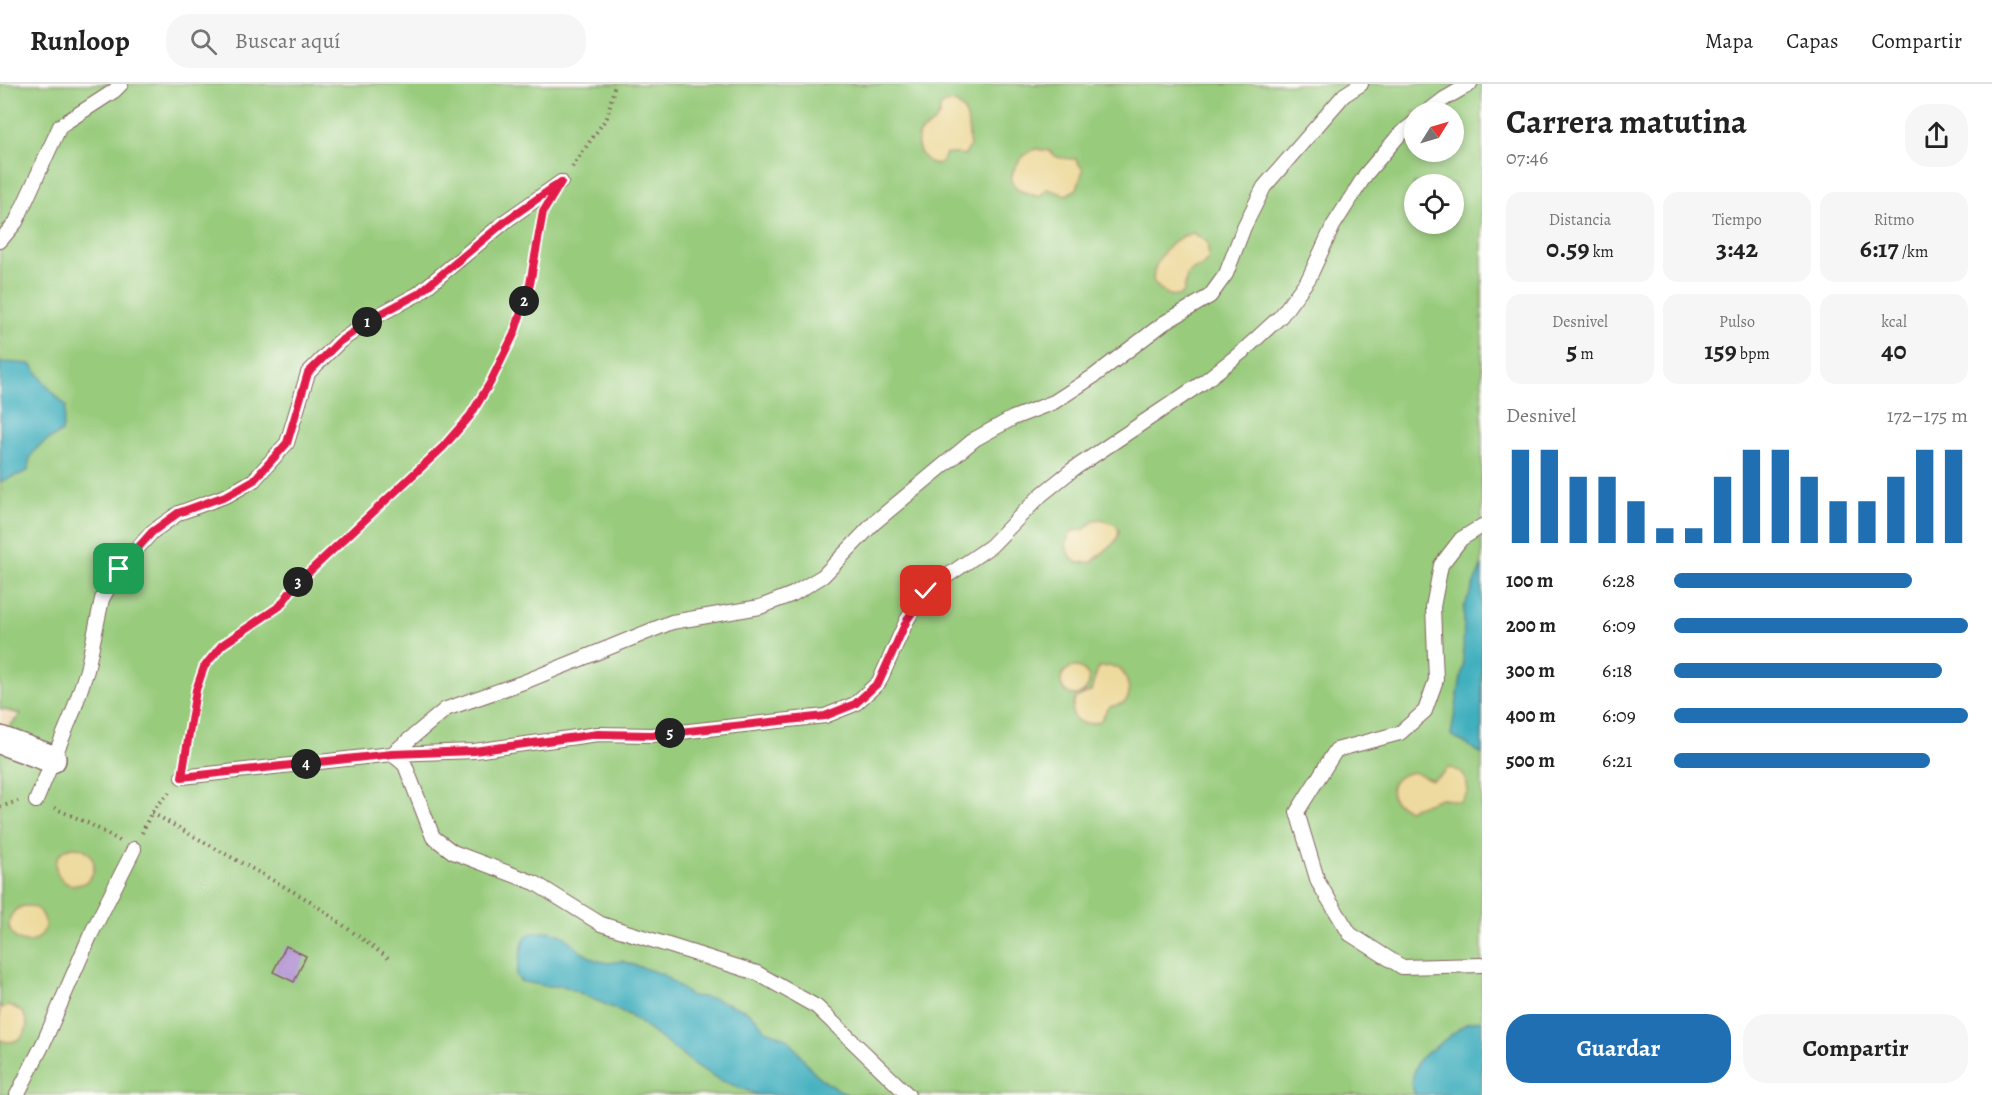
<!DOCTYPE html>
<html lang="es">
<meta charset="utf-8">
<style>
body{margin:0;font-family:Alegreya,serif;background:#f6f6f6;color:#222;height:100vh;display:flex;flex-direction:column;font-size:22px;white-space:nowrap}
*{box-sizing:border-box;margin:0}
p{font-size:20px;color:#767676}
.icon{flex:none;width:33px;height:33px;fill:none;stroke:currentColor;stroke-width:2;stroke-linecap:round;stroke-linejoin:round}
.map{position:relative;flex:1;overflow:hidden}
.drawer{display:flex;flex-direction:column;background:#fff;width:510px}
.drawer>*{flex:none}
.needle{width:39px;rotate:53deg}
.buttons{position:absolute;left:1404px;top:18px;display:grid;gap:12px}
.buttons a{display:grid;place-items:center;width:60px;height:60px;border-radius:50%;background:#fff;box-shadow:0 3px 9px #0003;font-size:30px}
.pin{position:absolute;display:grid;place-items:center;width:51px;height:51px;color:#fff;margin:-26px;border-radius:12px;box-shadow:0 3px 9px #0006}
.km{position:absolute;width:30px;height:30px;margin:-15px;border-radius:50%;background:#222;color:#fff;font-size:16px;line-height:30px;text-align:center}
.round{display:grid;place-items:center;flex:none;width:63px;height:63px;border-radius:24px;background:#f6f6f6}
.summary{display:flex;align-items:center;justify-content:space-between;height:102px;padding:0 24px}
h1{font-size:33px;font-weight:700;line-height:45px}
.metrics{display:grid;grid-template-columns:repeat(3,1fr);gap:9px;height:102px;padding:6px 24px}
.metrics div{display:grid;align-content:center;border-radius:15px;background:#f6f6f6;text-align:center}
.metrics b{font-size:26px;font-weight:700}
.metrics small{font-size:16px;font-weight:400}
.metrics p{font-size:16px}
.chart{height:168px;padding:12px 24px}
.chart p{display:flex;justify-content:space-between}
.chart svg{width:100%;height:108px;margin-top:6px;stroke:#1f6fb2;stroke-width:6}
.action{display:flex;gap:12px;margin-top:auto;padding:12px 24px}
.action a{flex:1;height:69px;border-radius:24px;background:#1f6fb2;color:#fff;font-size:24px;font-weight:700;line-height:69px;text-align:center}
.action a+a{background:#f6f6f6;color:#222}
ul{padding:0 24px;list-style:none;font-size:20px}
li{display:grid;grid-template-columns:96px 72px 1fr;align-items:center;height:45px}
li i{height:15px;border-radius:8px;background:#1f6fb2}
header{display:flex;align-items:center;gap:36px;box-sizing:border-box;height:84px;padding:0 30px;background:#fff;border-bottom:2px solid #e0e0e0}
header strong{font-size:28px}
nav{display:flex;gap:33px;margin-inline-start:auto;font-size:21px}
.search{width:420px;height:54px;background:#f6f6f6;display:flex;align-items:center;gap:15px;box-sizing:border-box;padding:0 21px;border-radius:24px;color:#767676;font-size:22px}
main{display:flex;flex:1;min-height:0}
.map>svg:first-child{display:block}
.green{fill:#98cb7b;stroke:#717553;stroke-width:1.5;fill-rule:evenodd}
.sand{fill:#eeda9e;stroke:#9c7c64;stroke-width:1.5}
.water{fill:#41afbe;stroke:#466774;stroke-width:1.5}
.building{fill:#b597d5}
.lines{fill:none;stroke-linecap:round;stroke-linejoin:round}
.lane-casing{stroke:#846260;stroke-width:16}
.street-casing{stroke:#846260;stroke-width:30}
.path{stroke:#846260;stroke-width:4;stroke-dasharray:1.5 4.5;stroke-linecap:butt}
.lane{stroke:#fff;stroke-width:14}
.street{stroke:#fff;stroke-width:27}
.route-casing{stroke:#fff;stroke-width:12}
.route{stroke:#e11d48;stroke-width:8}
</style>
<header>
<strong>Runloop</strong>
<div class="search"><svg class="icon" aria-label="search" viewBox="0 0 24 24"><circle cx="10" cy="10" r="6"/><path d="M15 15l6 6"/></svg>Buscar aquí</div>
<nav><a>Mapa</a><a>Capas</a><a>Compartir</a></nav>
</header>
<main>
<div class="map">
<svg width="1482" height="1011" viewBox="0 0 1482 1011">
<rect width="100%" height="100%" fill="#fdfcf7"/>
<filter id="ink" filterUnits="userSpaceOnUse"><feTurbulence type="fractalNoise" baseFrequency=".0167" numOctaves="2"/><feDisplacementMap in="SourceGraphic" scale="12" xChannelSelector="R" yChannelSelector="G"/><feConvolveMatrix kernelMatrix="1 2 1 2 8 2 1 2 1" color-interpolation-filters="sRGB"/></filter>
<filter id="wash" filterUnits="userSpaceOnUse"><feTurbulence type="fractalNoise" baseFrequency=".008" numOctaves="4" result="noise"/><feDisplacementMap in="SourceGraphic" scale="24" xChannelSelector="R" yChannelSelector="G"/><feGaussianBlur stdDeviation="1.35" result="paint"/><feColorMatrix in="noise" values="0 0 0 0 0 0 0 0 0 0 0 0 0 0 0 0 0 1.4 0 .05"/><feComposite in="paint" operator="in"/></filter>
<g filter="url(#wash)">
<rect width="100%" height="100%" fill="#f1dfc1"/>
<path class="green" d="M 0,0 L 1482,0 L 1482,1011 L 0,1011 L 0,653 L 21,630 L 0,625 ZM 1414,28 L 1454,28 L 1454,68 L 1414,68 ZM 1414,100 L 1454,100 L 1454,140 L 1414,140 Z"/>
<path class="sand" d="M 952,18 C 972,25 967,45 970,62 L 965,71 L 946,69 C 941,89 921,78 918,62 C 914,39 941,47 940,23 L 947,19 Z
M 1036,65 L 1050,67 C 1056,76 1066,74 1076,75 L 1083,86 L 1077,105 L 1066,111 L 1047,105 L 1039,113 L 1018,106 L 1011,97 C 1012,83 1023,69 1036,65 Z
M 1193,149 L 1207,158 L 1209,174 C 1201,187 1193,183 1188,189 C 1186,191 1185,205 1183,210 C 1170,216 1160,207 1153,197 C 1153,176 1172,153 1193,149 Z
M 1101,435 L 1116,441 L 1119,447 L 1118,452 L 1115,458 L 1092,478 L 1077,479 C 1066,470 1062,459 1072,447 L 1083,446 L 1095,436 Z
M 1111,582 L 1120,584 C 1126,592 1135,612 1123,619 C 1119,621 1114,621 1110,623 C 1104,627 1104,634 1099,638 C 1078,643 1066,634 1076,614 L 1091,607 L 1097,587 L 1100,583 Z
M1061 597a14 14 0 1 1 28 0a14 14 0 1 1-28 0Z
M 1448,684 C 1463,685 1467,694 1468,708 L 1460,718 L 1441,714 L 1408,726 L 1394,717 C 1386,701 1397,690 1414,688 L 1432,696 L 1441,691 Z
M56 782a19 19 0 1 1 38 0a19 19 0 1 1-38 0Z
M9 840a18 18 0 1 1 36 0a18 18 0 1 1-36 0Z
M 9,922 C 38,927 29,967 0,956 L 0,924 Z"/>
<path class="water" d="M 4,278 L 31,280 L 47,302 L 66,322 L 62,348 C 44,358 28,364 28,387 L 0,398 L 0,280 Z
M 1482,481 L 1482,670 L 1451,651 L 1463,582 L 1464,524 Z
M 549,847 L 564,852 L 580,867 L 595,876 L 608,879 L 622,877 L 662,890 L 691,912 L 712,914 L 745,926 L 756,934 L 764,945 L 788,955 L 813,987 L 827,999 L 848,1011 L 758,1011 L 718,995 L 697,982 L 629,931 L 564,902 L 546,902 L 520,897 L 516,890 C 521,880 519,855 530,850 C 536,848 543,849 549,847 Z
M 1482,936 L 1482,1011 L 1415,1011 L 1411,999 L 1418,976 L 1467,939 Z"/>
<g id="blocks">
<path class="building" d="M 286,862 L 306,872 L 294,898 L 273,888 Z"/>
</g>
</g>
<g filter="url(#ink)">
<use href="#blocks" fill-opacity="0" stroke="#846260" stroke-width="1.5"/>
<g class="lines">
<defs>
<path id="lane" d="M 1427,28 L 1444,15 L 1470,0
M 0,157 L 16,138 L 60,42 L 114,7 L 121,0
M 1482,442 L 1461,455 L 1441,481 L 1433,523 L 1436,596 L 1425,627 L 1400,649 L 1336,666 L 1297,728 L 1318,798 L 1350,850 L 1402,883 L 1482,881
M 392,670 L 474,667 L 598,650 L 652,651 L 708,645 L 825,632 L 855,620 L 879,598 L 907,536 L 925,507 L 991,462 L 1041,411 L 1072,386 L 1205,297 L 1243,267 L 1281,232 L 1309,194 L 1333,142 L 1366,90 L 1400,50 L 1414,39
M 392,670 L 446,625 L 524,598 L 672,538 L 760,523 L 793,510 L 823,492 L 875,438 L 975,355 L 1013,334 L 1054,318 L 1094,292 L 1164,239 L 1210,212 L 1226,190 L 1244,143 L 1264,103 L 1344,11 L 1361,0
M 182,693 L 392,670 L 405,681 L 433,753 L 453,768 L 535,799 L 601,840 L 757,889 L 817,923 L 908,1011
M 36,717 L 73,628 L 87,586 L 102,515 L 119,485 L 152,448 L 179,429 L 228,411 L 254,396 L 287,359 L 308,289 L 339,258 L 375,233 L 418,210 L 507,136 L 561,98
M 17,1011 L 43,960 L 90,852 L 134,765"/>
<path id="street" d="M 0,656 L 52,675"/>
</defs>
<use href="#lane" class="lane-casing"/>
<use href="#street" class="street-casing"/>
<path class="path" d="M 572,83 L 607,33 L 615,0
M 185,676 L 196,606 L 203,583 L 222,561 L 280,522 L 296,500 C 330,466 367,434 402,401 C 426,379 451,358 470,333 C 514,275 529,202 542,133
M 0,723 L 18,717
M 54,724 L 88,739 L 120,757
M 152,729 L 310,817 L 388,874
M 142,749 L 151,729 L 171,706"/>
<use href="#lane" class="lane"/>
<use href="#street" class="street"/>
</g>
</g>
<g class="lines" filter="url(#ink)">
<defs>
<path id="route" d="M 119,485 L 152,448 L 178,429 L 228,411 L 254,396 L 287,359 L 308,289 L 339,258 L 375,233 L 418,210 L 507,136 L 561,98 L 543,128 L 530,200 L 514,250 L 490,299 L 470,332 L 443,363 L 296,500 L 280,522 L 222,561 L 204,583 L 196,606 L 182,693 L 392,670 L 474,667 L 598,650 L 652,651 L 825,632 L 855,620 L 879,598 L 907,536 L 926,507"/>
</defs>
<use href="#route" class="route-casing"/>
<use href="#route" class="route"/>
</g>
</svg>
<div class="buttons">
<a><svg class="needle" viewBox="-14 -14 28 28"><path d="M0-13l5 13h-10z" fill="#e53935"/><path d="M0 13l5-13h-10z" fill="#767676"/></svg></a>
<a><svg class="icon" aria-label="locate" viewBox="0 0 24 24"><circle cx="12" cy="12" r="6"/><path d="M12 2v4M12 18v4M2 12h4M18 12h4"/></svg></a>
</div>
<div class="pin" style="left:119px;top:485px;background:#1e9e55"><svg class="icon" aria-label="arrive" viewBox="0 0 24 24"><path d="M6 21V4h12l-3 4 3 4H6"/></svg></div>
<div class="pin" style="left:926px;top:507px;background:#d93025"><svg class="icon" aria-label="check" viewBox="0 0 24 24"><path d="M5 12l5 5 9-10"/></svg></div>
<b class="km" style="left:367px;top:238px">1</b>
<b class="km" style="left:524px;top:217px">2</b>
<b class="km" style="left:298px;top:498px">3</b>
<b class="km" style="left:306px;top:680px">4</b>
<b class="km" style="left:670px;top:649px">5</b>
</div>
<section class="drawer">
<div class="summary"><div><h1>Carrera matutina</h1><p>07:46</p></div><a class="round"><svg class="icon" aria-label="share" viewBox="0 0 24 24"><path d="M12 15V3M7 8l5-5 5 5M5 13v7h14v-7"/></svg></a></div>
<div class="metrics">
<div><p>Distancia</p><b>0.59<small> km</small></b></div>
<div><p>Tiempo</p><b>3:42</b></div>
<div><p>Ritmo</p><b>6:17<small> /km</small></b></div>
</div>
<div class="metrics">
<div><p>Desnivel</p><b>5<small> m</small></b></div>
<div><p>Pulso</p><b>159<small> bpm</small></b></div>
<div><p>kcal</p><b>40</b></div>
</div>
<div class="chart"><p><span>Desnivel</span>172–175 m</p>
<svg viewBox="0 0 160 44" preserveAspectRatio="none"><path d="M5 44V6M15 44V6M25 44V17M35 44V17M45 44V27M55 44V38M65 44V38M75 44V17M85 44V6M95 44V6M105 44V17M115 44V27M125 44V27M135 44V17M145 44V6M155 44V6"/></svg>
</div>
<ul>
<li><b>100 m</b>6:28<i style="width:81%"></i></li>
<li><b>200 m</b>6:09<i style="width:100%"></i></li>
<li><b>300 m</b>6:18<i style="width:91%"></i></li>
<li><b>400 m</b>6:09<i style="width:100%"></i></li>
<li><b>500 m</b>6:21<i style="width:87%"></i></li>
</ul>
<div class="action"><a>Guardar</a><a>Compartir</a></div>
</section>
</main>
